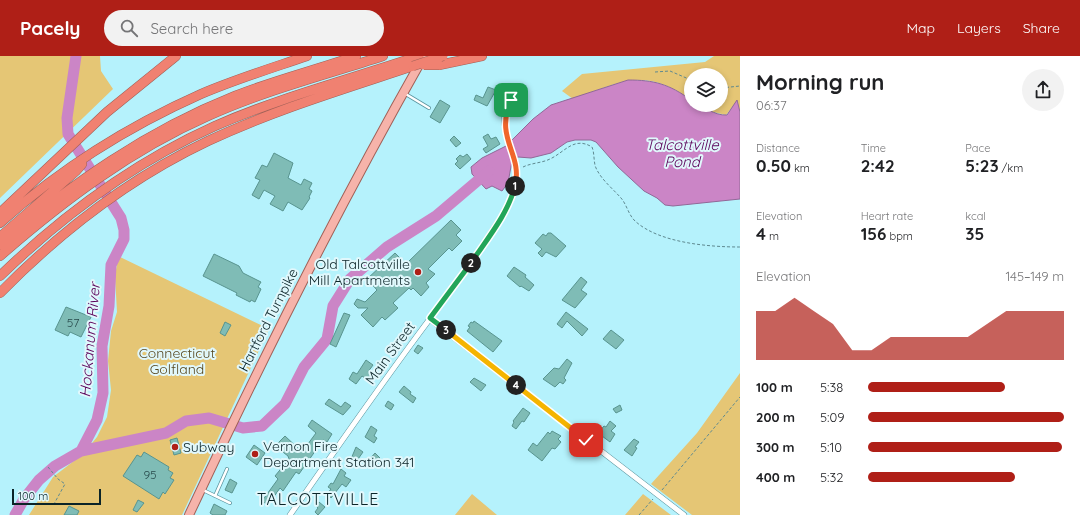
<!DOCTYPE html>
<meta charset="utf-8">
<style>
body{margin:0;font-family:Quicksand,sans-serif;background:#f2f2f2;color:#202124;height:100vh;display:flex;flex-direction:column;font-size:15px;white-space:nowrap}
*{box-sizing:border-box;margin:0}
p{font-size:13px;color:#757577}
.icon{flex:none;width:22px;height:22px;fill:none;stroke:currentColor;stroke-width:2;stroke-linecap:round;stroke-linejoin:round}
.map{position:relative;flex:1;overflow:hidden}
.side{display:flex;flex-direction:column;background:#fff;width:340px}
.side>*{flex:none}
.fabs{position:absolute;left:684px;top:12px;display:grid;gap:8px}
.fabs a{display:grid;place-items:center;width:44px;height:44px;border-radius:50%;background:#fff;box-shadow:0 2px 6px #0003;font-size:20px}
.scale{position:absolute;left:12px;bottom:10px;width:89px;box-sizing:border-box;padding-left:4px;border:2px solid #0b2428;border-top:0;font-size:11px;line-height:14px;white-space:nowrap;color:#0b2428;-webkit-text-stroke:3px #e1f8fc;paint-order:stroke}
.pin{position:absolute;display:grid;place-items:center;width:34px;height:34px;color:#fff;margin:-17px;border-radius:8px;box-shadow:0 2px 6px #0006}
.km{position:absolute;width:20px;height:20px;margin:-10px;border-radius:50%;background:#222;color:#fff;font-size:11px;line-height:20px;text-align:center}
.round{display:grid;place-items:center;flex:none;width:42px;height:42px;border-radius:21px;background:#f2f2f2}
.summary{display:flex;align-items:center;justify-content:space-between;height:68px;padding:0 16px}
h1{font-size:22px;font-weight:800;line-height:30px}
.metrics{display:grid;grid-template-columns:repeat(3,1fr);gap:6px;height:68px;padding:4px 16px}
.metrics div{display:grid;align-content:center}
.metrics b{font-size:17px;font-weight:800}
.metrics small{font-size:11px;font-weight:400}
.metrics p{font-size:11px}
.chart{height:112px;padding:8px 16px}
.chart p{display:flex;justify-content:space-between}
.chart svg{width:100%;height:72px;margin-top:4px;fill:#af1f17;opacity:.7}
ul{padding:0 16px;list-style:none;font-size:13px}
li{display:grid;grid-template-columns:64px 48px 1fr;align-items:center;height:30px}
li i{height:10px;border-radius:5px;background:#af1f17}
header{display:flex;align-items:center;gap:24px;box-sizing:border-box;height:56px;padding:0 20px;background:#af1f17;color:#fff}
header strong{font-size:19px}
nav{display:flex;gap:22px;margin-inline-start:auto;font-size:14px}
.search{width:280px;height:36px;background:#f2f2f2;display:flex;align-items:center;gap:10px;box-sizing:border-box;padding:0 14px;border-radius:22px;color:#757577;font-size:15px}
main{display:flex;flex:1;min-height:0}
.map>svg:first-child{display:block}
.green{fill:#e5c675}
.water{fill:#cb85c6;stroke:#916897}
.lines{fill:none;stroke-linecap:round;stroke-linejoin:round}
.river{stroke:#cb85c6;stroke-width:11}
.building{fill:#7fbcb6;stroke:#58948f}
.service-casing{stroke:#59949e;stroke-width:4}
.minor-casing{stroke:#59949e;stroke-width:6}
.primary-casing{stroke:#a06057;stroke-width:10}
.motorway-casing{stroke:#a06057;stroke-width:10}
.path{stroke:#5e8990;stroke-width:1;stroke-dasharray:3 2;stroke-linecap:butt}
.service{stroke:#fff;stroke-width:2.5}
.minor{stroke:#fff;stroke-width:5}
.primary{stroke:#f6b3aa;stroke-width:8}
.motorway{stroke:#f08171;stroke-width:9}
.motorway-bridge-casing{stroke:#a06057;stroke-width:10;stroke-linecap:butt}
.motorway-bridge{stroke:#f08171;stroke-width:9}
.split-1-casing{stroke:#fff;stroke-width:8}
.split-2-casing{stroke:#fff;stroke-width:8}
.split-3-casing{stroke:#fff;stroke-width:8}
.split-4-casing{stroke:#fff;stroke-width:8}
.split-5-casing{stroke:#fff;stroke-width:8}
.split-1{stroke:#f0652b;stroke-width:5}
.split-2{stroke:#22a559;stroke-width:5}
.split-3{stroke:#22a559;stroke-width:5}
.split-4{stroke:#f5b400;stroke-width:5}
.split-5{stroke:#f5b400;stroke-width:5}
.poi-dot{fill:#af1f17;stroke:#e1f8fc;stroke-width:1.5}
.labels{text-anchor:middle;stroke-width:4;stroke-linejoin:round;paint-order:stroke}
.number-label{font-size:12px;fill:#284a4c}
.poi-label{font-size:14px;fill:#0b2428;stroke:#e1f8fc;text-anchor:start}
.street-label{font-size:14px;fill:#0b2428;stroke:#e1f8fc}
.park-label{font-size:14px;fill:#574820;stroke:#e1f8fc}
.water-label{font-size:15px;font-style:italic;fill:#5b0059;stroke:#e1f8fc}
.quarter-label{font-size:16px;letter-spacing:1px;fill:#0b2428;stroke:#e1f8fc}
</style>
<header>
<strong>Pacely</strong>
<div class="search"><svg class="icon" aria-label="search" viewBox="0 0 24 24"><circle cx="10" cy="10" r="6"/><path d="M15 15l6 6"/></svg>Search here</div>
<nav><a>Map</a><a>Layers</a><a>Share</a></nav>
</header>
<main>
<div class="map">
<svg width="740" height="459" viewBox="0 0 740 459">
<rect width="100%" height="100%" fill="#b5f2fc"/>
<path class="green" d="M 0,0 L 100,0 L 101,15 L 113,33 L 0,142 Z
M 714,0 L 740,0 L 740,56 L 737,45 L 726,59 L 709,55 L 698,49 L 721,49 L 721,19 L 691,19 L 691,44 C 644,10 621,26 573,43 L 562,35 L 582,18 L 705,6 Z
M 118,200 L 269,273 L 182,459 L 29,459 L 53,421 L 83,398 L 97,381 L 107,361 L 111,334 L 108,305 L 111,275 L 117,256 L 115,221 Z
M 740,317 L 740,459 L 692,459 L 651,428 L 697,377 Z
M 472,438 L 497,459 L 455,459 Z
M 643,438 L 671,459 L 625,459 Z"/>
<path class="water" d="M 628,24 C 654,24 669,28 691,44 L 691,49 C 704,49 714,60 727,59 L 737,44 L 740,56 L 740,143 L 673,150 L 665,149 L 657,142 L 644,135 L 618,111 L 596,86 L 591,84 L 575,84 L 567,86 L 551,97 L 531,102 L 518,101 L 512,105 L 508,127 L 502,135 L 492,130 L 486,133 L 472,118 L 471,111 L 482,102 L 506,90 L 533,63 L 551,49 Z"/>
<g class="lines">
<path class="river" d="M 81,395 L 166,377 L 186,365 L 209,362 L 243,372 L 262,370 L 285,348 L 304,311 L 327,283 L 333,250 L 350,223 L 387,191 L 436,160 L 489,115
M 15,459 L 24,443 L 39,424 L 55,410 L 81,395 L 97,364 L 103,337 L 102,290 L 109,250 L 111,209 L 124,183 L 124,174 L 121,162 L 68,78 L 67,62 L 76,0"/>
</g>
<path class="building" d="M 488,31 L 496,34 L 487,50 L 474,44 L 476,39 L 483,42 Z
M 440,44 L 450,50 L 440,67 L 430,61 Z
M 488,78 L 491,83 L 496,81 L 500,88 L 486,97 L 483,93 L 488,90 L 483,81 Z
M 454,80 L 461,87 L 456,91 L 450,84 Z
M 274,97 L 293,107 L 288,122 L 301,129 L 304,123 L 312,127 L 309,133 L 312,135 L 309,141 L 310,142 L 302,154 L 288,146 L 283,155 L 270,148 L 275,140 L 264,134 L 259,143 L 252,139 L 260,124 L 255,122 L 262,109 L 267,111 Z
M 467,98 L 471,103 L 460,113 L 455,108 L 458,105 L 456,103 L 460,99 L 463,101 Z
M 451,164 L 461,174 L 456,179 L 462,185 L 452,195 L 449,192 L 428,213 L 435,218 L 426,227 L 429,231 L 421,240 L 413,232 L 411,234 L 409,232 L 393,247 L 398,252 L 385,264 L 382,261 L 373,271 L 361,259 L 368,252 L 358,252 L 354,248 L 357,243 L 365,246 L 377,234 L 367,223 L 395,197 L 406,208 Z
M 548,177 L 551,177 L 566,190 L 556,201 L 546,196 L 542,201 L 538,197 L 542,193 L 535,187 L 543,178 L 546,180 Z
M 214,198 L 239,210 L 243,217 L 261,226 L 258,231 L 261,233 L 255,246 L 251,244 L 250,246 L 236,239 L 237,237 L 203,220 Z
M 514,211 L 526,219 L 525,221 L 534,229 L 529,235 L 521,230 L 520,231 L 507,220 Z
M 581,221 L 587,226 L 581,234 L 587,238 L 575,252 L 562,244 Z
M 66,251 L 91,261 L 81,281 L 70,276 L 68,280 L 55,274 Z
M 566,256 L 588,273 L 582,280 L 567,265 L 562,272 L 557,268 Z
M 344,257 L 350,259 L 336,291 L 330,288 Z
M 474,265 L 502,285 L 493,296 L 467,275 L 470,271 L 468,270 L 471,266 L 473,267 Z
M 225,266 L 231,269 L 225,280 L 220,277 Z
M 611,274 L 624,284 L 616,293 L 603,283 Z
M 418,289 L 423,292 L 418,298 L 414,295 Z
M 567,303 L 572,307 L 564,322 L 566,324 L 563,328 L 560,326 L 555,331 L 543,323 L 554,312 L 559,313 Z
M 366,304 L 373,309 L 368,316 L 375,320 L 371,326 L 362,320 L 356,328 L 349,323 L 353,316 L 357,318 Z
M 474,322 L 486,329 L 481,335 L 470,326 Z
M 404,330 L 411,336 L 410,338 L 416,342 L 413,347 L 399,336 Z
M 329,343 L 341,351 L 345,346 L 351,350 L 343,359 L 325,348 Z
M 388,345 L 394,349 L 391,354 L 385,350 Z
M 620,349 L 622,354 L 616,357 L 613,353 Z
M 523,352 L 530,357 L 524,366 L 522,365 L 516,373 L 512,370 L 514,366 L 513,365 Z
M 312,364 L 332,378 L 327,386 L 323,384 L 299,418 L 296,416 L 283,435 L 280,432 L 268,449 L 262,445 L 278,423 L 275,420 L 289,403 L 288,400 L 275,390 L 285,380 L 302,396 L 316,377 L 308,370 Z
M 610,365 L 616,370 L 611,375 L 615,378 L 610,386 L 598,377 L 604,370 L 606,371 Z
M 371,370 L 377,374 L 374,380 L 377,382 L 374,387 L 365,381 Z
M 552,375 L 561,380 L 558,383 L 561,386 L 555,393 L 552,392 L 542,405 L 528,394 L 533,387 L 537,390 L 548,376 L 550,378 Z
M 177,382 L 181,397 L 174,399 L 170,384 Z
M 634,383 L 639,386 L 635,391 L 637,392 L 632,400 L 624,394 Z
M 254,389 L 265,397 L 257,409 L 246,401 Z
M 356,391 L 363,396 L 356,406 L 351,403 Z
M 144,396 L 169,411 L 168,414 L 173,417 L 170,422 L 174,424 L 165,438 L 163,436 L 159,443 L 123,420 L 137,399 L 141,401 Z
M 375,397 L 380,402 L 375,408 L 369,404 Z
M 341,413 L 346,417 L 344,420 L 351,424 L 346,431 L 342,428 L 331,442 L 327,438 L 331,433 L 328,431 L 331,427 L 333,428 Z
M 230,423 L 237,427 L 232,437 L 225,434 Z
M 138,444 L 144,447 L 137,456 L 133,454 Z
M 319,446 L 325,451 L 318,459 L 315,456 L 318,452 L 316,450 Z
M 214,448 L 227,455 L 225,459 L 213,459 L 210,457 Z
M 69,450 L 79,455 L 77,459 L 64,459 Z"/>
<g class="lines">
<defs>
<path id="service" d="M 404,37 L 429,52
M 203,434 L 230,447
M 215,440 L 227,413"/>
<path id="minor" d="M 430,263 L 684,459
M 290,459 C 336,393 381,328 429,264 C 451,235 473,206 492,175 C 499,164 508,153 512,141 C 515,134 517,125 517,117 C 517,91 486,59 521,38"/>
<path id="primary" d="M 189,459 C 262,303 339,150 424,0"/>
<path id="motorway" d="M 439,9 L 482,0
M 0,157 L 107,56 L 176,0
M 0,167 C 59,114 129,70 201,38 C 236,23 272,12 307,0
M 0,181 L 76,115 L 82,108
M 0,189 C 71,128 147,75 235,40 C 275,24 316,14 356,0
M 0,200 C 63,145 131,94 208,60 C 263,35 325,19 383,0
M 0,220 C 63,159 135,106 215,70 C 281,41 351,23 419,0
M 0,237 C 60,176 130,122 208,85 C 274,54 344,33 413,10"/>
</defs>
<use href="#service" class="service-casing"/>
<use href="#minor" class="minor-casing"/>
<use href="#primary" class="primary-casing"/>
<use href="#motorway" class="motorway-casing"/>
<path class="path" d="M 655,16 L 670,15 L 691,24
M 721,32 L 740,30
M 523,111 C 531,107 542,107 550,103 C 565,96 574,80 592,91 C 595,98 593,108 597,114 C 602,124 613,133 621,142 C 627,149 628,158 635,165 C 659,187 709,191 740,191
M 48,411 L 58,423 L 65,428 L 54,448
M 662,434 L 740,341
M 639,459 L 653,443"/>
<use href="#service" class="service"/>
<use href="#minor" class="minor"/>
<use href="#primary" class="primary"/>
<use href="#motorway" class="motorway"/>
<defs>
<path id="motorway-bridge" d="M 424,9 L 439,9
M 413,10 L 443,0"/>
</defs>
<use href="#motorway-bridge" class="motorway-bridge-casing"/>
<use href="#motorway-bridge" class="motorway-bridge"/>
</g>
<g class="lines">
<defs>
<path id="split-1" d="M 511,44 C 494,83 523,97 515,130"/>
<path id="split-2" d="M 471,207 C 487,183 508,158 515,130"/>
<path id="split-3" d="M 446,274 L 430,262 L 471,207"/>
<path id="split-4" d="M 446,274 L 516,329"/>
<path id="split-5" d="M 516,329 L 586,384"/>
</defs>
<use href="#split-1" class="split-1-casing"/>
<use href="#split-2" class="split-2-casing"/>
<use href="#split-3" class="split-3-casing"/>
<use href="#split-4" class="split-4-casing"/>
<use href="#split-5" class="split-5-casing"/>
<use href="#split-1" class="split-1"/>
<use href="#split-2" class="split-2"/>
<use href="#split-3" class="split-3"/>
<use href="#split-4" class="split-4"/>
<use href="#split-5" class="split-5"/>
</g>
<g class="poi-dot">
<circle cx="418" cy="216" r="4"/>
<circle cx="175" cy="391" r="4"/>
<circle cx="255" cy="398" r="4"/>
</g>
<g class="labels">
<g class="number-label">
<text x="73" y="271">57</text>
<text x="150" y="423">95</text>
</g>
<g class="poi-label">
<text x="410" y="213" text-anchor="end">Old Talcottville<tspan x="410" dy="16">Mill Apartments</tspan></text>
<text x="263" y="395">Vernon Fire<tspan x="263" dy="16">Department Station 341</tspan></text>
<text x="183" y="396">Subway</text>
</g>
<g class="street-label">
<text transform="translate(268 264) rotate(-63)" y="5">Hartford Turnpike</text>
<text transform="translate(390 297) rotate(-54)" y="5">Main Street</text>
</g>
<g class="park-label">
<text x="177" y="302">Connecticut<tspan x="177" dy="16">Golfland</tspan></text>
</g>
<g class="water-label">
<text x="682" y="94">Talcottville<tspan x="682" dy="17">Pond</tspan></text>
<text transform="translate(90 284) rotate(-85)" y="5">Hockanum River</text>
</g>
<g class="quarter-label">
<text x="318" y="449">TALCOTTVILLE</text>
</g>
</g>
</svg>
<div class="fabs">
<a><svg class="icon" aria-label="layers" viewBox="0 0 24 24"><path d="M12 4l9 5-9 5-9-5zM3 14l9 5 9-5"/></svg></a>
</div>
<div class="scale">100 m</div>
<div class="pin" style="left:511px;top:44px;background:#1e9e55"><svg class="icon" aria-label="arrive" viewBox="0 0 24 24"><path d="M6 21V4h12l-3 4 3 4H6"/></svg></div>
<div class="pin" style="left:586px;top:384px;background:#d93025"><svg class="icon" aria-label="check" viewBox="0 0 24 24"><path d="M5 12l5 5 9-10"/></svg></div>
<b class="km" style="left:515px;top:130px">1</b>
<b class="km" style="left:471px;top:207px">2</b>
<b class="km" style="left:446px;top:274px">3</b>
<b class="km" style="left:516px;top:329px">4</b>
</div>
<section class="side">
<div class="summary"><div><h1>Morning run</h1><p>06:37</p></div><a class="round"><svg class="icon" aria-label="share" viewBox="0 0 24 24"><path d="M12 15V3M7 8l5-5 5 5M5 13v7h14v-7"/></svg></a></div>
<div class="metrics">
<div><p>Distance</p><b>0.50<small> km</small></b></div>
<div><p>Time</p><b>2:42</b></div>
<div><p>Pace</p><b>5:23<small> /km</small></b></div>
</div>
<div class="metrics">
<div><p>Elevation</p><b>4<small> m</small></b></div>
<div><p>Heart rate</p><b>156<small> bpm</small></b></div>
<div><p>kcal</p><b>35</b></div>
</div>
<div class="chart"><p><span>Elevation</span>145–149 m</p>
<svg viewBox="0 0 160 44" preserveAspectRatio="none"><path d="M0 44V14L10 14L20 6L30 14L40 22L50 38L60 38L70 30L80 30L90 30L100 30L110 30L120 22L130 14L140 14L150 14L160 14V44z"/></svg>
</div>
<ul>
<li><b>100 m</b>5:38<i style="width:70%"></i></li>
<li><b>200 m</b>5:09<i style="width:100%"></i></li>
<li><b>300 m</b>5:10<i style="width:99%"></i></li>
<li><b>400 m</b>5:32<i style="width:75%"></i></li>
</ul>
</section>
</main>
